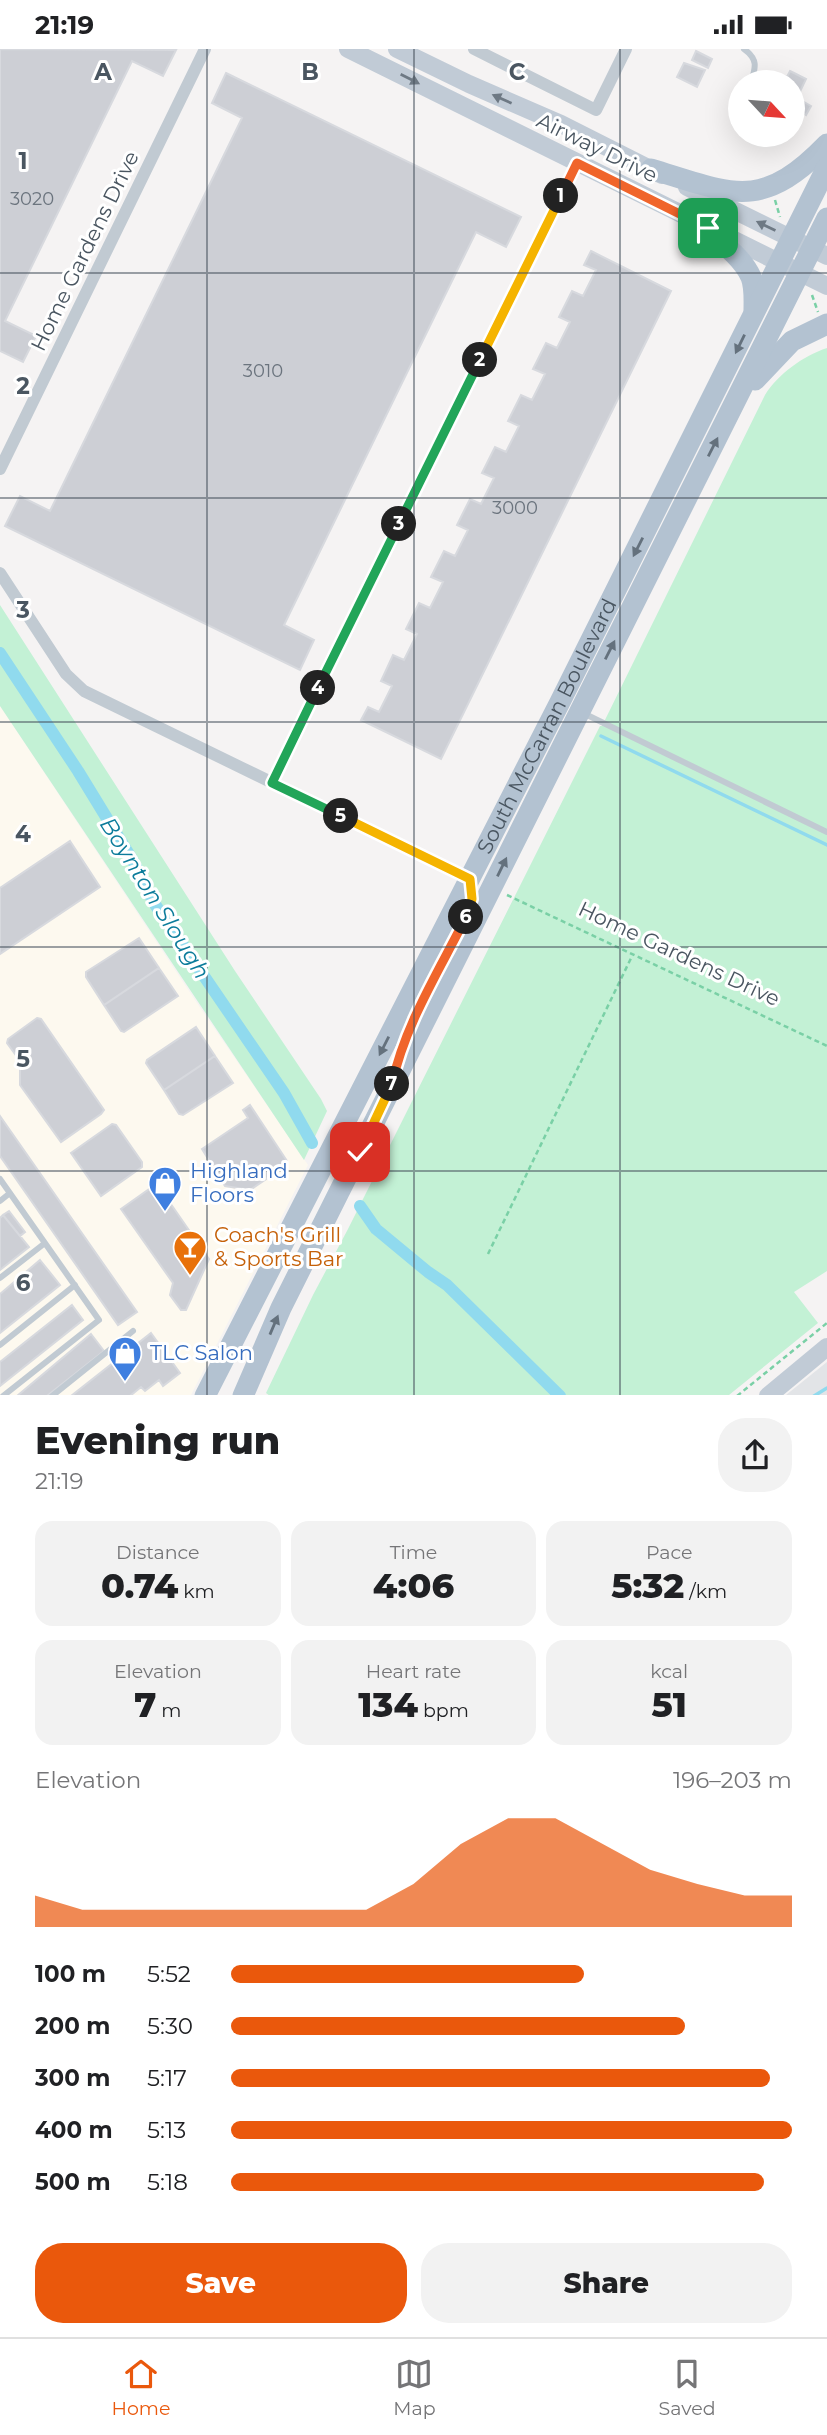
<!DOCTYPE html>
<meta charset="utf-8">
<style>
body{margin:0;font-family:Montserrat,sans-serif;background:#f2f2f2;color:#202124;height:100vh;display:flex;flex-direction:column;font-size:26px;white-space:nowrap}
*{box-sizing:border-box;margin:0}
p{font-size:23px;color:#757577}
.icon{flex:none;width:38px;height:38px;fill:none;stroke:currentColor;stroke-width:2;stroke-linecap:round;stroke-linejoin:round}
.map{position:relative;height:1346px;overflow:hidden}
.panel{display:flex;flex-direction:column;background:#fff;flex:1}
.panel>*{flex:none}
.needle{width:46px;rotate:116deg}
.buttons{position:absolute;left:728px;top:21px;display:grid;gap:14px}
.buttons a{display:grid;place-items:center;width:77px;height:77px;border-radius:50%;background:#fff;box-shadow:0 7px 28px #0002;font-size:35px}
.pin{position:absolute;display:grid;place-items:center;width:60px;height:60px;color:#fff;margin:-30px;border-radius:14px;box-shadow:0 4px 10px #0006}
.km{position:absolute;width:35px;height:35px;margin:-18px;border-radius:50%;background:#222;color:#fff;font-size:19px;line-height:35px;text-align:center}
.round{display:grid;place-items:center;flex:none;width:74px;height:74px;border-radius:28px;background:#f2f2f2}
.head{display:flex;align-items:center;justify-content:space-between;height:119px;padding:0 35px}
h1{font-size:38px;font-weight:800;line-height:52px}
.metrics{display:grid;grid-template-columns:repeat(3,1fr);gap:10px;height:119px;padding:7px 35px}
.metrics div{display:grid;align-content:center;border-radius:18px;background:#f2f2f2;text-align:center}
.metrics b{font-size:35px;font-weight:800}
.metrics small{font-size:19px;font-weight:400}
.metrics p{font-size:19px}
.chart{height:196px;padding:14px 35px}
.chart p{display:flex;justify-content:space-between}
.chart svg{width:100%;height:126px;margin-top:7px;fill:#ea580c;opacity:.7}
.primary-button{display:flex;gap:14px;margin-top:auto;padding:14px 35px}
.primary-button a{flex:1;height:80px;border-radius:28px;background:#ea580c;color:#fff;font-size:28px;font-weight:800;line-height:80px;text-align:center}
.primary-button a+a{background:#f2f2f2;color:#202124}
ul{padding:0 35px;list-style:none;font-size:23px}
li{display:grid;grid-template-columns:112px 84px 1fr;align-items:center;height:52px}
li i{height:18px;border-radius:9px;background:#ea580c}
.status{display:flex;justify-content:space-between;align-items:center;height:49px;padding:0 35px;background:#fff;direction:ltr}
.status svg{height:19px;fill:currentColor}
.tab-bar{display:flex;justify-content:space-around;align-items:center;height:98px;border-top:2px solid #e0e0e0;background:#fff;font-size:19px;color:#757577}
.tab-bar a{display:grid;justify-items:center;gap:4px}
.tab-bar .selected{color:#ea580c}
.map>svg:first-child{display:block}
.commercial{fill:#fdf9ef}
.airport{fill:#e2e4e7}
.green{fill:#c3f1d5}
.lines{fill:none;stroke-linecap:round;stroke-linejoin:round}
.stream{stroke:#90daee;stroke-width:3.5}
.canal{stroke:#90daee;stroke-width:12}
.building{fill:#cdcfd5;stroke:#d7d9de;stroke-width:2}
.path{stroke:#7ad0a6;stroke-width:2.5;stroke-dasharray:5 3.5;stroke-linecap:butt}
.lane{stroke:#c1cad2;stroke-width:6}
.street{stroke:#c1cad2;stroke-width:12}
.secondary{stroke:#c1cbd6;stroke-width:18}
.primary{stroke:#b3c2d1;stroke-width:21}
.oneway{fill:#6e7984}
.oneway2{fill:#64717d}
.split-1-casing{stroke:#fff;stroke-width:14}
.split-2-casing{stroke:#fff;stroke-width:14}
.split-3-casing{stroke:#fff;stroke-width:14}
.split-4-casing{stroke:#fff;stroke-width:14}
.split-5-casing{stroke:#fff;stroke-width:14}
.split-6-casing{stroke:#fff;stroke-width:14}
.split-7-casing{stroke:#fff;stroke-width:14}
.split-8-casing{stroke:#fff;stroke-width:14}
.split-1{stroke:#f0652b;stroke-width:9}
.split-2{stroke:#f5b400;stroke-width:9}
.split-3{stroke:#22a559;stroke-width:9}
.split-4{stroke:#22a559;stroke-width:9}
.split-5{stroke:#22a559;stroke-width:9}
.split-6{stroke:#f5b400;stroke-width:9}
.split-7{stroke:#f0652b;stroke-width:9}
.split-8{stroke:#f5b400;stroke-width:9}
.grid{fill:none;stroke:#4a5661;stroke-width:2;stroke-opacity:0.55}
.labels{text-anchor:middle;stroke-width:6;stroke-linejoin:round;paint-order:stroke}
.number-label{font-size:18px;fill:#6b747e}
.street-label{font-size:21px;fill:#4a5661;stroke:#fff}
.shop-label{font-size:21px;fill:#366cbe;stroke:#fff;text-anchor:start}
.food-label{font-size:21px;fill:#c56008;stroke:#fff;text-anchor:start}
.water-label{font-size:23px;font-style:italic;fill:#0c7c9b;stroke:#fff}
.grid-label{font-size:23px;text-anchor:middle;font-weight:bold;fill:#4a5661;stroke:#fff;stroke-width:6;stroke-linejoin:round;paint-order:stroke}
</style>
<div class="status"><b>21:19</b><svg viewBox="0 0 49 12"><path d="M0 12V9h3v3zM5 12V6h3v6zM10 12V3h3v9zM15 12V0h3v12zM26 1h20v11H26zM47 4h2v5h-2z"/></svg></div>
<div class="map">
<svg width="827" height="1347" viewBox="0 0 827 1347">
<rect width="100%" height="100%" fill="#f5f3f3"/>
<path class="commercial" d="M 0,657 L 195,951 L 308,1116 L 191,1346 L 0,1346 Z"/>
<path class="airport" d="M 827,1313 L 827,1346 L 786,1346 Z"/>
<path class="green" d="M 827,299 L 827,1222 L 794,1243 L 818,1274 L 729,1346 L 270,1347 L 266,1344 L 313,1246 L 348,1180 L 600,677 L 602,677 L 765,346 C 778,325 803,307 827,299 Z
M 0,556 L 235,922 L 321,1050 L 327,1062 L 304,1111 L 0,657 Z"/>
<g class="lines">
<path class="stream" d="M 601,687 L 827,796
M 814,1347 L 827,1339"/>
<path class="canal" d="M 0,604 L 78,722 L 133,812 L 154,854 L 284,1044 L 312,1094
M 360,1157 L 376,1180 L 428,1223 L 447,1236 L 560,1347"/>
</g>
<path class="building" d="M 0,0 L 176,1 L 163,27 L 132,12 L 5,272 L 36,287 L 23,313 L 0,302 Z
M 696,2 L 712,10 L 708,19 L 692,11 Z
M 684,14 L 705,21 L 697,38 L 677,28 Z
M 790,22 L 806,30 L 797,49 L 793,47 L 793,33 L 781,33 L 784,27 L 787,28 Z
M 226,24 L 521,168 L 506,198 L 476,183 L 399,340 L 284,576 L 314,591 L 300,621 L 5,477 L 20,447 L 50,462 L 204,147 L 242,69 L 212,54 Z
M 799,50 L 811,57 L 806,66 L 794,59 Z
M 591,202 L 671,242 L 441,710 L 361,671 L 368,658 L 379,663 L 392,637 L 381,632 L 393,606 L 404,611 L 417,585 L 406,580 L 419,554 L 430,559 L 443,533 L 431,528 L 444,502 L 455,507 L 468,481 L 457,476 L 470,450 L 481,455 L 494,429 L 482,424 L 495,398 L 506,403 L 519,377 L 508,372 L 521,346 L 532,351 L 545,325 L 533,320 L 546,294 L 557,299 L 570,273 L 559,268 L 572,242 L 583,247 L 596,221 L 584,216 Z
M 70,792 L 100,838 L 0,905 L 0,839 Z
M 139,889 L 159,919 L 104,956 L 86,928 L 86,923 Z
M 159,919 L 178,947 L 124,983 L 121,982 L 104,956 Z
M 37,969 L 41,970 L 104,1061 L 101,1065 L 61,1093 L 20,1036 L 20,1012 L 7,994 L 8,990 Z
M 196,978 L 215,1007 L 164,1041 L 146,1014 L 147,1011 Z
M 215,1007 L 233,1034 L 183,1066 L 179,1065 L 164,1041 Z
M 250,1056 L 287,1112 L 287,1116 L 250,1141 L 225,1137 L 202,1100 L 248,1069 L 243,1061 Z
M 0,1067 L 137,1263 L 118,1276 L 0,1107 Z
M 112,1075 L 116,1076 L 142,1113 L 142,1118 L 101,1147 L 71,1104 Z
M 155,1136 L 159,1138 L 209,1210 L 186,1261 L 181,1261 L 170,1246 L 173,1234 L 121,1160 Z
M 9,1162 L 25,1183 L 20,1187 L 3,1166 Z
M 3,1166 L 29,1198 L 0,1221 L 0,1169 Z
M 40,1211 L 60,1236 L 0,1284 L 0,1245 Z
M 72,1256 L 83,1271 L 0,1337 L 0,1313 Z
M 151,1284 L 180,1324 L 163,1337 L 159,1331 L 145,1342 L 141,1338 L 130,1347 L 71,1347 Z
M 91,1285 L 104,1302 L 47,1347 L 17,1347 Z"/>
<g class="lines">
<path class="path" d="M 775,151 L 780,168
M 812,246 L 818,263
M 507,846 L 827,997
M 488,1205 L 633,905
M 737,1347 L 827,1274"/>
<path class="lane" d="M 744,0 C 758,10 756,18 751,33
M 583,664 L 827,783
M 272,734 L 577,114
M 0,1130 L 99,1271 L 3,1347
M 0,1152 L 10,1144
M 0,1229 L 45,1194
M 0,1296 L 75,1236
M 52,1347 L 133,1282"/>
<path class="street" d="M 474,0 L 596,61 L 626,0
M 0,420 L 205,0
M 0,524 L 66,625 L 84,642 L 470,830"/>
<path class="secondary" d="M 348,0 L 827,237
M 397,0 L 469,35 L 561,75 L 662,126
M 687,138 L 827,207
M 768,1347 L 827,1298"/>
<g class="primary">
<path d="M 651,120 C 733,145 761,163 827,95"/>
<path d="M 695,172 C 713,188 741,205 751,228 C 755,238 754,251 754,261"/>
<path d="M 755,331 L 792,292 L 827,275"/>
<path id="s1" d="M 205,1347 L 560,653 L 827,118"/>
<path d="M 243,1347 L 281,1259 L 827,169"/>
</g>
</g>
<defs><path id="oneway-solid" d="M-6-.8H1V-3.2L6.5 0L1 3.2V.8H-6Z" transform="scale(1.75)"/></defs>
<g class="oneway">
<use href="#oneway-solid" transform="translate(410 30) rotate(27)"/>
<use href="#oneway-solid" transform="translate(502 50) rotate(-156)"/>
<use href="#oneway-solid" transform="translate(766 177) rotate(-154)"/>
</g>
<g class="oneway2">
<use href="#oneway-solid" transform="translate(740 295) rotate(116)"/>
<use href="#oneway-solid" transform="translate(713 398) rotate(-63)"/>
<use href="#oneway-solid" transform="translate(638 498) rotate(117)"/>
<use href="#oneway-solid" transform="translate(610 601) rotate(-63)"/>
<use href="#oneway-solid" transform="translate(502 818) rotate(-64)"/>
<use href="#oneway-solid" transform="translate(384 997) rotate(117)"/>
<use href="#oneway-solid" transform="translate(274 1276) rotate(-67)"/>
</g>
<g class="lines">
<defs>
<path id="split-1" d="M 561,147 L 577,114 L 708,179"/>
<path id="split-2" d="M 480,311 L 561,147"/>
<path id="split-3" d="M 399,475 L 480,311"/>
<path id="split-4" d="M 318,639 L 399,475"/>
<path id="split-5" d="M 318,639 L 272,734 L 341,767"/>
<path id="split-6" d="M 341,767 L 470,830 L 472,850 L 466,868"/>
<path id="split-7" d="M 392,1035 C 405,975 439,922 466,868"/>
<path id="split-8" d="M 360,1103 L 392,1035"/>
</defs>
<use href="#split-1" class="split-1-casing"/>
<use href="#split-2" class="split-2-casing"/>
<use href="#split-3" class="split-3-casing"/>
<use href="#split-4" class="split-4-casing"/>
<use href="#split-5" class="split-5-casing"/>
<use href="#split-6" class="split-6-casing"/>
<use href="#split-7" class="split-7-casing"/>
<use href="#split-8" class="split-8-casing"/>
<use href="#split-1" class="split-1"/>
<use href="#split-2" class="split-2"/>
<use href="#split-3" class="split-3"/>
<use href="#split-4" class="split-4"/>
<use href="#split-5" class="split-5"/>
<use href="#split-6" class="split-6"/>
<use href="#split-7" class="split-7"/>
<use href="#split-8" class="split-8"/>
</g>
<path class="grid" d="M 207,0 L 207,1347M 414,0 L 414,1347M 620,0 L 620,1347M 0,224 L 827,224M 0,449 L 827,449M 0,673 L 827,673M 0,898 L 827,898M 0,1122 L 827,1122"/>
<defs>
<symbol id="shop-pin" viewBox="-11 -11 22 30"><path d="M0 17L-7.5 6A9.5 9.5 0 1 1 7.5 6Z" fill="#3f7fe0" stroke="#fff"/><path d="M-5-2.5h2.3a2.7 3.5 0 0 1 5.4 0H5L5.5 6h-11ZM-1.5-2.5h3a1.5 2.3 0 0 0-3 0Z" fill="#fff"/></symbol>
<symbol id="bar-pin" viewBox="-11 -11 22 30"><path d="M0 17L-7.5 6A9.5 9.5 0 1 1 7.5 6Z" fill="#e8710a" stroke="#fff"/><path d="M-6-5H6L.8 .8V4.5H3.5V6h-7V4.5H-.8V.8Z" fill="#fff"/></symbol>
</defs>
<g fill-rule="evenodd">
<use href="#shop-pin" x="146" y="1115" width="38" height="52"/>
<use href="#bar-pin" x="171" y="1179" width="38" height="52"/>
<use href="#shop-pin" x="106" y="1285" width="38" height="52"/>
</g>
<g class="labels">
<g class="number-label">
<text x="32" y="156">3020</text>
<text x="263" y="328">3010</text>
<text x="515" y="465">3000</text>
</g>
<g class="street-label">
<text transform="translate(597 99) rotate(26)" y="7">Airway Drive</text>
<text transform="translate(85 202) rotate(-64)" y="7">Home Gardens Drive</text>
<text dy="7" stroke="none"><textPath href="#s1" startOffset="752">South McCarran Boulevard</textPath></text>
<text transform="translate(679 905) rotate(25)" y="7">Home Gardens Drive</text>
</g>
<g class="shop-label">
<text x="190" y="1129">Highland<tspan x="190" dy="24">Floors</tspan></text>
<text x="150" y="1311">TLC Salon</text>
</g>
<g class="food-label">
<text x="214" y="1193">Coach's Grill<tspan x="214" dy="24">&amp; Sports Bar</tspan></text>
</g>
<g class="water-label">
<text transform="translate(155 849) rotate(58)" y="8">Boynton Slough</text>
</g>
</g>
<g class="grid-label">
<text x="103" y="31">A</text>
<text x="310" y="31">B</text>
<text x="517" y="31">C</text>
<text x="23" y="120">1</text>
<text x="23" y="345">2</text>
<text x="23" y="569">3</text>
<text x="23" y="793">4</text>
<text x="23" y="1018">5</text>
<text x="23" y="1242">6</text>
</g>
</svg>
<div class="buttons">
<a><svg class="needle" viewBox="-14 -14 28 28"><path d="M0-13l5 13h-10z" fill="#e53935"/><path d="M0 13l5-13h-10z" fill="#757577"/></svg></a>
</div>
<div class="pin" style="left:708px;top:179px;background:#1e9e55"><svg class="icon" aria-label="arrive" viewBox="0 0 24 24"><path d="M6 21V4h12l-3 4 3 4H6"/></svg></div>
<div class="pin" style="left:360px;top:1103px;background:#d93025"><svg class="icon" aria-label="check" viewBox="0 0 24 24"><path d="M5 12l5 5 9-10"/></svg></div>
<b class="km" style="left:561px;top:147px">1</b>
<b class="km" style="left:480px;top:311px">2</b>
<b class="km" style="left:399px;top:475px">3</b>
<b class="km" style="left:318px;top:639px">4</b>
<b class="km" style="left:341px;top:767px">5</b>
<b class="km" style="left:466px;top:868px">6</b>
<b class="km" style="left:392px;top:1035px">7</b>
</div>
<section class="panel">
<div class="head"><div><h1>Evening run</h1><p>21:19</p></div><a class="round"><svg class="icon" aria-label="share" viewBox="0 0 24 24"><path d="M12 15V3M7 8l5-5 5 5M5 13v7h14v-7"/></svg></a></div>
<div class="metrics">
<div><p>Distance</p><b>0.74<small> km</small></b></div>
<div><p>Time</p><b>4:06</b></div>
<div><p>Pace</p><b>5:32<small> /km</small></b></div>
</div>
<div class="metrics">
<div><p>Elevation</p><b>7<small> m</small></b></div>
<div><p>Heart rate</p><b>134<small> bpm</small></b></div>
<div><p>kcal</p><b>51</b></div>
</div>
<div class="chart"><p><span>Elevation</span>196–203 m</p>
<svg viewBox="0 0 160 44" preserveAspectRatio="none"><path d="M0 44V33L10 38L20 38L30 38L40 38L50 38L60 38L70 38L80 29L90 15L100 6L110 6L120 15L130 24L140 29L150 33L160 33V44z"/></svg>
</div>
<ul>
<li><b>100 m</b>5:52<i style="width:63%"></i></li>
<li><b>200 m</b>5:30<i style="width:81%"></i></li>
<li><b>300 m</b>5:17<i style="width:96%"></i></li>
<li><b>400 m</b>5:13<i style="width:100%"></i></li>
<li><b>500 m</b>5:18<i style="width:95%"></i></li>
</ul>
<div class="primary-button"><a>Save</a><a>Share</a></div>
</section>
<nav class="tab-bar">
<a class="selected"><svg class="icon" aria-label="home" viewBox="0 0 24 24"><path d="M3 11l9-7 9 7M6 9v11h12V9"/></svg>Home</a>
<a><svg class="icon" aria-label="map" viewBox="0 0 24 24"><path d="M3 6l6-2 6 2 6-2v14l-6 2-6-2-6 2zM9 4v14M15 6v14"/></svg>Map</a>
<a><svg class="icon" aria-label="saved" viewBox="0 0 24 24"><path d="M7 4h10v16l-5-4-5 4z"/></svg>Saved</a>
</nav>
